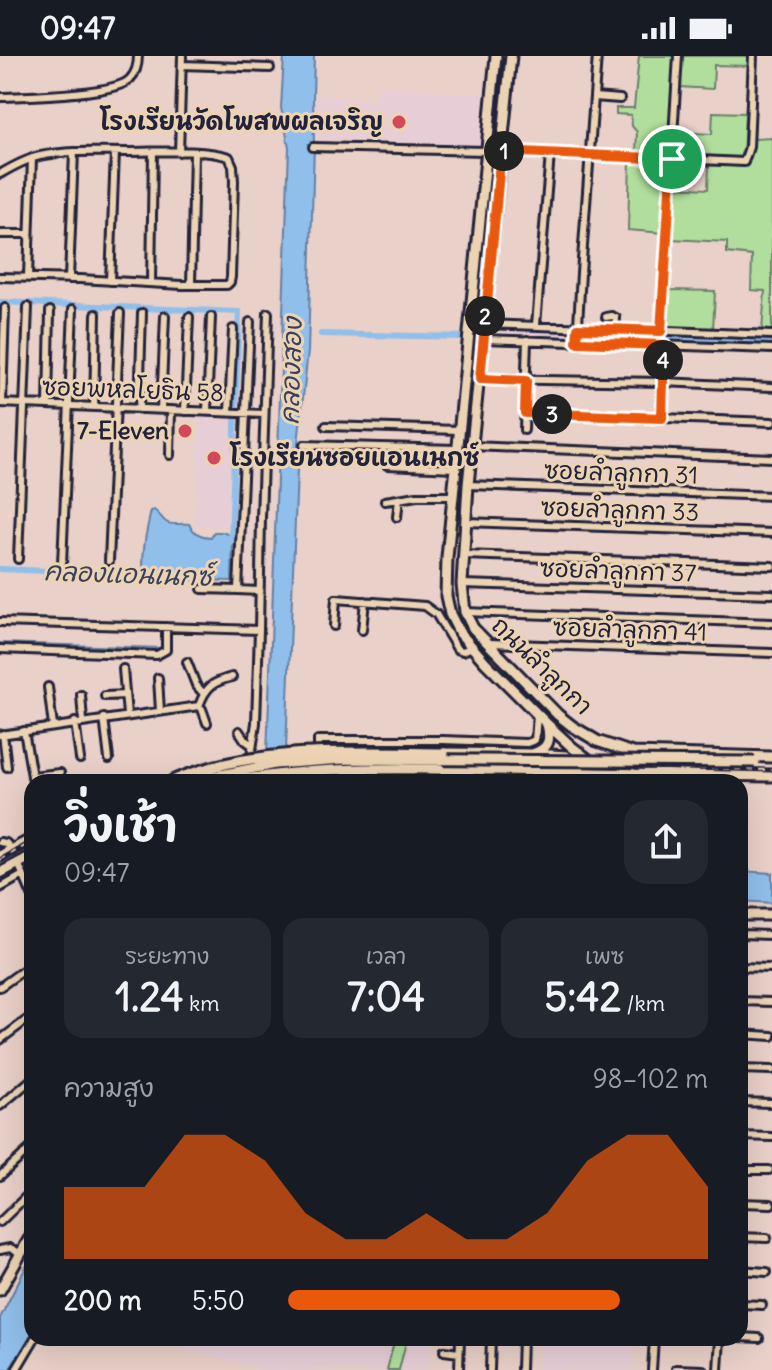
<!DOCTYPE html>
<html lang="th">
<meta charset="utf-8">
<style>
body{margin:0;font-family:Delius,"Playpen Sans Thai",sans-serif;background:#242831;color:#f1f3f6;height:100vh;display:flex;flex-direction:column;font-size:30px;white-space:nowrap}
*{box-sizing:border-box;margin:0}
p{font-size:26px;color:#9ea1a6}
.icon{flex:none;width:44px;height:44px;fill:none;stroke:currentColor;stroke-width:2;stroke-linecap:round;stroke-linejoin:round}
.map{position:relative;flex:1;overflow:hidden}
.panel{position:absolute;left:24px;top:718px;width:724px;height:572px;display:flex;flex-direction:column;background:#171b24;border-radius:24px;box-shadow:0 8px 32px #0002}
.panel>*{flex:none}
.pin{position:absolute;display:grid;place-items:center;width:68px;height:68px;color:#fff;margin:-34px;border:4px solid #fff;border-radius:50%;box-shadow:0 2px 8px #0007}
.km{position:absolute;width:40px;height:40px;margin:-20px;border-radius:50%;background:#222;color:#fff;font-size:22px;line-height:40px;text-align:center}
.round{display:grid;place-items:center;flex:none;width:84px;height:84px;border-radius:24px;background:#242831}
.overview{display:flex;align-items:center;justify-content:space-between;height:136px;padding:0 40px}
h1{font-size:44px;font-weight:700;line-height:60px}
.metrics{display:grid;grid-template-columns:repeat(3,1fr);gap:12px;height:136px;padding:8px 40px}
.metrics div{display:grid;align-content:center;border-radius:20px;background:#242831;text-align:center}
.metrics b{font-size:40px;font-weight:700}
.metrics small{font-size:22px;font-weight:400}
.metrics p{font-size:22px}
.chart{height:224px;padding:16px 40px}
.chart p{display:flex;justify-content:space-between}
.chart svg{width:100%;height:144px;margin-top:8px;fill:#ea580c;opacity:.7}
ul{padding:0 40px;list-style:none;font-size:26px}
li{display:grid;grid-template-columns:128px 96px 1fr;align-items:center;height:60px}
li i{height:20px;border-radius:10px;background:#ea580c}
.status{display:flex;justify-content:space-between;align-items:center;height:56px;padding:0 40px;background:#171b24;direction:ltr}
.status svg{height:22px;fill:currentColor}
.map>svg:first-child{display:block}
.built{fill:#e7ced6}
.green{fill:#b1de9d;stroke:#6a806c;stroke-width:2}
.water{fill:#90bfeb;stroke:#6480a5;stroke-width:2}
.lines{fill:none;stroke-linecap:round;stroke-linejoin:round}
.stream{stroke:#6480a5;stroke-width:2}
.canal{stroke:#90bfeb;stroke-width:6}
.street-casing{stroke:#22223b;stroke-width:12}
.secondary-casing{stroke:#22223b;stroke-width:15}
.street{stroke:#ebd3b3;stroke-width:6}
.secondary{stroke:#ebd3b3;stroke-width:9}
.rail-casing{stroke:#22223b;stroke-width:5}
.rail{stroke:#ebd3b3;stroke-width:2;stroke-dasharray:6;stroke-linecap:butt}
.secondary-bridge-casing{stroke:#22223b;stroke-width:15;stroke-linecap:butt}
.secondary-bridge{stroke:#ebd3b3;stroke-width:9}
.route-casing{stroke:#fff;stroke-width:16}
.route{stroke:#ea580c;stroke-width:10}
.poi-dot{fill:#d1495b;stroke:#ebd3b3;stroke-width:3}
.labels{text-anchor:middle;stroke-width:6;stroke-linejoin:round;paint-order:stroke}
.poi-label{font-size:24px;font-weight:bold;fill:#22223b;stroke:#ebd3b3;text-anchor:end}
.street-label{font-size:24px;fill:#22223b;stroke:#ebd3b3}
.water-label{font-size:26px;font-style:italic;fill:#38415e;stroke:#ebd3b3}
</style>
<div class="status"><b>09:47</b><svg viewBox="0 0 49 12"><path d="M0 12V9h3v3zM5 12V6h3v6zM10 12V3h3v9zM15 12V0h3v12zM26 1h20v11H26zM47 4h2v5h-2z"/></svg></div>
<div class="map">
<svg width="772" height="1314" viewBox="0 0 772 1314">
<rect width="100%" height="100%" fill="#e9d0c8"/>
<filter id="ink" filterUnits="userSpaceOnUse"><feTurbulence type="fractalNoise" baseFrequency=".0125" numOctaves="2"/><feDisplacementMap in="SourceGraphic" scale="16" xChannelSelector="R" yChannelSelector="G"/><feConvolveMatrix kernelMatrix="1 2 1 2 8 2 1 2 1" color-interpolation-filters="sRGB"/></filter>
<g filter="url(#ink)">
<path class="built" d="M 378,30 L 486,39 L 480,92 L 316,87 L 314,40 L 376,44 Z
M 489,274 L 567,277 L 566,284 L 489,281 Z
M 200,362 L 232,363 L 229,471 L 195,470 Z
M 136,1282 L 433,1282 L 426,1314 L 267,1314 Z
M 539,1282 L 635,1282 L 633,1314 L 538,1314 Z"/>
<path class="green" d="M 639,0 L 674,0 L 668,99 L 636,97 L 637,76 L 632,70 L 631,59 L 616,58 L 616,52 L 634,52 Z
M 681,0 L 749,0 L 749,10 L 714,9 L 713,33 L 679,31 Z
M 713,56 L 745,57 L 743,101 L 739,103 L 681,100 L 676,97 L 677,76 L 712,78 Z
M 772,82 L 772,275 L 762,275 L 765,235 L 751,234 L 752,200 L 727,197 L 727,186 L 671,183 L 674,131 L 708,133 L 709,108 L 743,110 L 749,105 L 752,83 Z
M 630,103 L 667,105 L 670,107 L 664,177 L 628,174 Z
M 668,234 L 715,235 L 713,274 L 665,272 Z
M 395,1282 L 407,1282 L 399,1314 L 387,1314 Z"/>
<path class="water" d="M 284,0 L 314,0 L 313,41 L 314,89 L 308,295 L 298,388 L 286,694 L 302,726 L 271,726 L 267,698 L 289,91 L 281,52 Z
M 590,277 L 772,283 L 772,291 L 590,284 Z
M 154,454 C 160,458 162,463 166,466 C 172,470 182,467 189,468 C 193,477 202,481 211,481 L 214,476 L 222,476 L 233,480 L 232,525 L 144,522 C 141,500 146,476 151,455 Z
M 740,815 L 772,817 L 772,847 L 740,845 Z
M 32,1199 L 32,1278 L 9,1314 L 0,1314 L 0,1262 Z"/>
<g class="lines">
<path class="stream" d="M 0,587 L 162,592"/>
<path class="canal" d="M 0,246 L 239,256 L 231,485
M 321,278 L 464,281
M 0,513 L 148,519"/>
<defs>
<path id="street" d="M 182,9 L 270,12
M 0,41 C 24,40 116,39 130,23 C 136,17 138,8 138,0
M 594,41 L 620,43
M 313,91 L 486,95
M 501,95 L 744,106 L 749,91 L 753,0
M 179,96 L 182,0
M 0,118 C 12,111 26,103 40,100 C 69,94 99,96 128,96 C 157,96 203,92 229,101 L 233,110 L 234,125 L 231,221 L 230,226 L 227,229 L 182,229 L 80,223 L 0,221
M 0,178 L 29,178
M 28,221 L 32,102
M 69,223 L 74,96
M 110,225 L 115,96
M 151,227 L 153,96
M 191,229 L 194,97
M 606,261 L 612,260 L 616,262 L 615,274
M 250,266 L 238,534 L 259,535
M 484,268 L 772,279
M 536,269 L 550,98
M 661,275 L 678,0
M 484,283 L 772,293
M 577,286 L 581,217 L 597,0
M 480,323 L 663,326 L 772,331
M 0,347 L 264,358
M 2,347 L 5,252
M 48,349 L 50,255
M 94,351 L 96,258
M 139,353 L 142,257
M 161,353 L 165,260
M 185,355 L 189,261
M 207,355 L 211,261
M 229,356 L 233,273
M 525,357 L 772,366
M 662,362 L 664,289
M 326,370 L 459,374
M 524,374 L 527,284
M 304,389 L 457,393
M 472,390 L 772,402
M 170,399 L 171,354
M 387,409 L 455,412
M 468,429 L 772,440
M 385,445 L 417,440 L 453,440
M 397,461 L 399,443
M 466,466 L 772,477
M 464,499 L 772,510
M 18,503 L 28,251
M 109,505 L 120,257
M 62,508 L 73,253
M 462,528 L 772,538
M 202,533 L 238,534
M 465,556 L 772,567
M 0,566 L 259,574
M 334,570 L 336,543 L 425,550 L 436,558 L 457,593 L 463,595 L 472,591
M 362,574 L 365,545
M 488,587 L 772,597
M 0,593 L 157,599 L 166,594 L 166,571
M 187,606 L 196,629 L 204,638
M 123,613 L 127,659
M 158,622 L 160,655
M 48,631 L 53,670
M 81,639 L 83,665
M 105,640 L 125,639
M 199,650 C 206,630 213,626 232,621
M 104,662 L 109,703
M 75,666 L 80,703
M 24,675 L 33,726
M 239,675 L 245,684 L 252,689
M 3,678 L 7,711
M 0,679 L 199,650 L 202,653 L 207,667
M 318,697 L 318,684 L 443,684 L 527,687 L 535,684 L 537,659
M 250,707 L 256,667 L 259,574 L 261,462 L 268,257
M 323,712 L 331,726
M 32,720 L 60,717
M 0,786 L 6,787 L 12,794
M 18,807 L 32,839
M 0,832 L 23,819
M 740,878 L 772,879
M 740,911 L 772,912
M 0,931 L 32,908
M 740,945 L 772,946
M 740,978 L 772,980
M 0,984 L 32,960
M 740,1013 L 772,1014
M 740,1046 L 772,1047
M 0,1050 L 32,1023
M 740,1080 L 772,1081
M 740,1114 L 769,1114
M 0,1120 L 32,1091
M 740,1147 L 771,1148
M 0,1166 L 32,1135
M 740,1181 L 767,1182
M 0,1194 L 10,1192 L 21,1198
M 740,1214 L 767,1216
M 740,1248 L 762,1249
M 740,1281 L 759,1282
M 444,1295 L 459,1297
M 676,1313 L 703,1314
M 16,1314 L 35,1282
M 459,1314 L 460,1282
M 490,1314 L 491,1282
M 521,1314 L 522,1282
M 652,1314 L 654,1282
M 718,1314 L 720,1282"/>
<path id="secondary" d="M 496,0 L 447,502 L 446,540 L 450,558 L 459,576 L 486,607 L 546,667 L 572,691 L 589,704 L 608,713 L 635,718 L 772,720
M 511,0 L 468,429 L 462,528 L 465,556 L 473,572 L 558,659 L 572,670 L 597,685 L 633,697 L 772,701
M 444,697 L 532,698 C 549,693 551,684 547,668
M 536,698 L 566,700 L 569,702 L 570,709
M 440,713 L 609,716
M 0,800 L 32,783
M 0,817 L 32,800
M 740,859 L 772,859
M 0,1234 L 32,1178"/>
</defs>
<use href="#street" class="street-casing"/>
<use href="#secondary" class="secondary-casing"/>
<use href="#street" class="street"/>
<use href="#secondary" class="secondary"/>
<defs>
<path id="rail" d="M 185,726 C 239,713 293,705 349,704 L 772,714
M 0,804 L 32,786"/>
</defs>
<use href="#rail" class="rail-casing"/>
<use href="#rail" class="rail"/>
<defs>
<path id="secondary-bridge" d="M 170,726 C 252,689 355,696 444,697
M 185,726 L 275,708 L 343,703 L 755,706
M 229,726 C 300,712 368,712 440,713"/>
</defs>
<use href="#secondary-bridge" class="secondary-bridge-casing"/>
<use href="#secondary-bridge" class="secondary-bridge"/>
</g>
</g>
<g class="lines" filter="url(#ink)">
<defs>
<path id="route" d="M 501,95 L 672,103 L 661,275 L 578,272 L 577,286 L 664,289 L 662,362 L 525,357 L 526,325 L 480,323 Z"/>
</defs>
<use href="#route" class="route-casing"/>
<use href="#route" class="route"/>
</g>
<g class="poi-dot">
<circle cx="399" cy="66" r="8"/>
<circle cx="185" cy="375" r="8"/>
<circle cx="214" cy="402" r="8"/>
</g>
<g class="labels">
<g class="poi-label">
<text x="383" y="74">โรงเรียนวัดโพสพผลเจริญ</text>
<text x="169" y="383">7-Eleven</text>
<text x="230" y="410" text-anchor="start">โรงเรียนซอยแอนเนกซ์</text>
</g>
<g class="street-label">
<text transform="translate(133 334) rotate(2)" y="8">ซอยพหลโยธิน 58</text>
<text transform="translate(621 417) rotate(2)" y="8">ซอยลำลูกกา 31</text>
<text transform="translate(620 454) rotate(2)" y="8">ซอยลำลูกกา 33</text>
<text transform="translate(618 515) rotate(2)" y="8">ซอยลำลูกกา 37</text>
<text transform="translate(630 574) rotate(2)" y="8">ซอยลำลูกกา 41</text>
<text transform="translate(542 610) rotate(44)" y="8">ถนนลำลูกกา</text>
</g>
<g class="water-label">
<text transform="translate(291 315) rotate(-88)" y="9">คลองสอง</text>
<text transform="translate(128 518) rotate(2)" y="9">คลองแอนเนกซ์</text>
</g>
</g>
</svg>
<div class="pin" style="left:672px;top:103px;background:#1e9e55"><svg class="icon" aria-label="arrive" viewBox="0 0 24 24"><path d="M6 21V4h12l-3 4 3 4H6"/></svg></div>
<b class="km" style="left:504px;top:95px">1</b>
<b class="km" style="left:485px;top:260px">2</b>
<b class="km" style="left:552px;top:358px">3</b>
<b class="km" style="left:663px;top:304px">4</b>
<section class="panel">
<div class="overview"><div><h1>วิ่งเช้า</h1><p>09:47</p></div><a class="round"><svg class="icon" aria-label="share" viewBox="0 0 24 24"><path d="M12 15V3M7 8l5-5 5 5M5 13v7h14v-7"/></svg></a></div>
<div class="metrics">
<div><p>ระยะทาง</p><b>1.24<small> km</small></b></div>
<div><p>เวลา</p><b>7:04</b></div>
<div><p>เพซ</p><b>5:42<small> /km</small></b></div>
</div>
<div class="chart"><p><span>ความสูง</span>98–102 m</p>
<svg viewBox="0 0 160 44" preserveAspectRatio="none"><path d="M0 44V22L10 22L20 22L30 6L40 6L50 14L60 30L70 38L80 38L90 30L100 38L110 38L120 30L130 14L140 6L150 6L160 22V44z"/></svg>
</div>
<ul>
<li><b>200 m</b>5:50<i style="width:79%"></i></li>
</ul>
</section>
</div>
